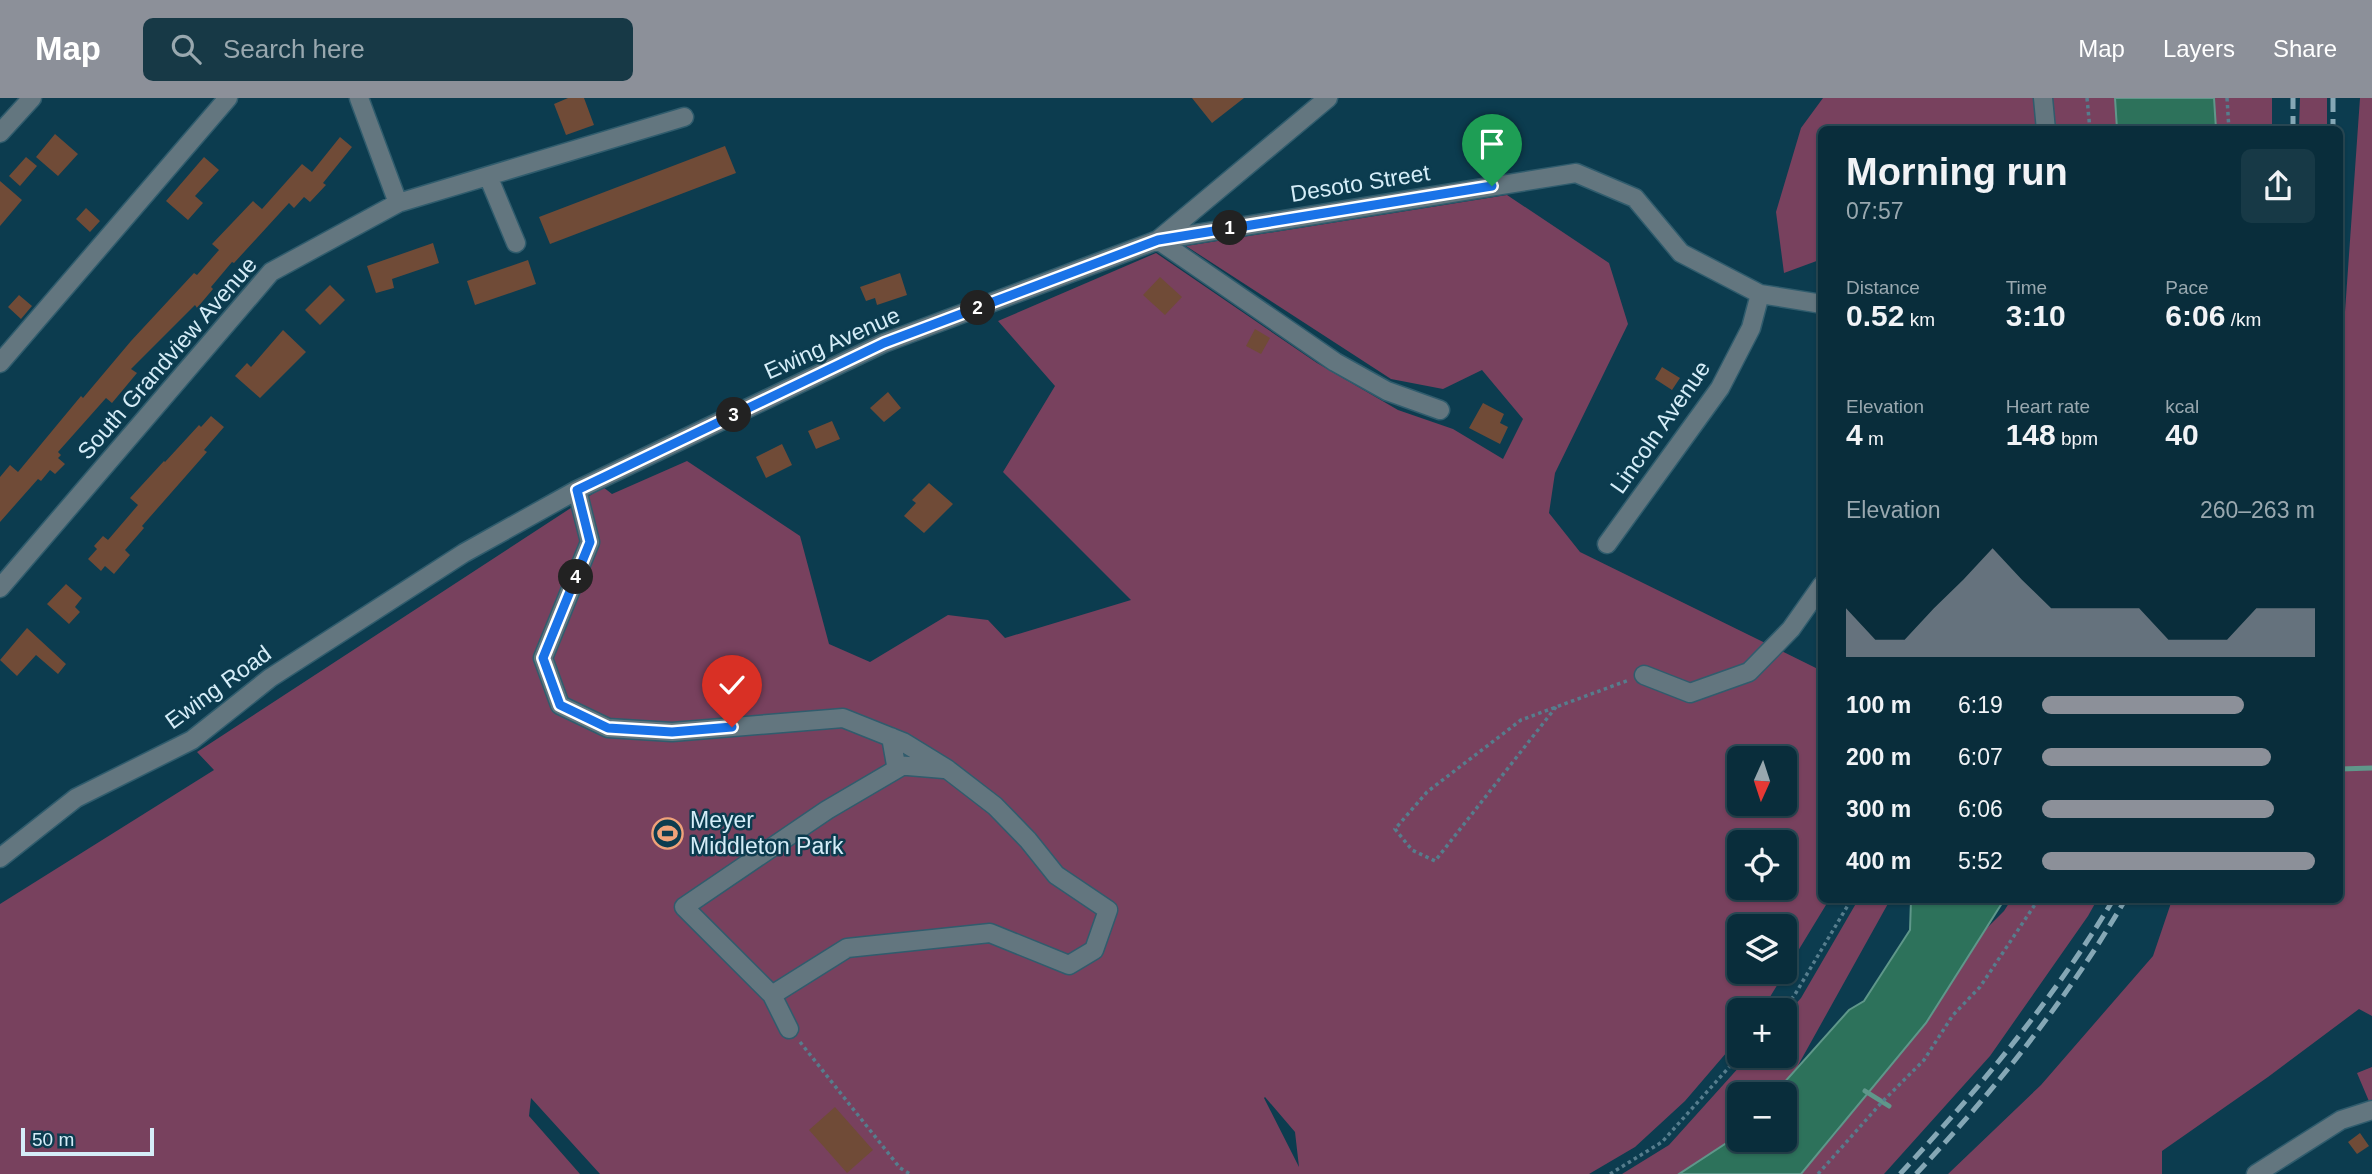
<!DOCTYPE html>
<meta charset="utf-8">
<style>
body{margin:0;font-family:Helvetica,sans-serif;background:#173946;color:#f1f3f6;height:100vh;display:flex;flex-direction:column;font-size:26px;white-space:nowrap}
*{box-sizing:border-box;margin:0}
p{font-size:23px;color:#99a8af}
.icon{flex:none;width:38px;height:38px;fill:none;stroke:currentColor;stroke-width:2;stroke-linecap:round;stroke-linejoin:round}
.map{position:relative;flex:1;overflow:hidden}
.details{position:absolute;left:1818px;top:28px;width:525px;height:777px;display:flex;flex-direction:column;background:#092d3b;border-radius:10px;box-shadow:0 2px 5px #0004,0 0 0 2px #294955}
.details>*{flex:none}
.needle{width:46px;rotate:183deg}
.tools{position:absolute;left:1727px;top:648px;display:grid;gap:14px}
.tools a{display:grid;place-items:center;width:70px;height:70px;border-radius:10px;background:#092d3b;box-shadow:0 2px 5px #0004,0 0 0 2px #294955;font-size:35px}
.scale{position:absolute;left:21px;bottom:18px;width:133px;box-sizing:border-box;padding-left:7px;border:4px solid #d5edf8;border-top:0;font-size:19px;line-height:24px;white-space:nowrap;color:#d5edf8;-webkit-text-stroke:5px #0c3c4f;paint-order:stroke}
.pin{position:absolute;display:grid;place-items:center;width:60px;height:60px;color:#fff;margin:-72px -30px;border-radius:50% 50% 50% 0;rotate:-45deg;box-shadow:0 0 7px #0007}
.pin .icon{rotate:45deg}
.km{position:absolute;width:35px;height:35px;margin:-18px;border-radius:50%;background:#222;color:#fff;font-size:19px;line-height:35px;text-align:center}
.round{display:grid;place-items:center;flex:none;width:74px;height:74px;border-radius:10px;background:#173946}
.overview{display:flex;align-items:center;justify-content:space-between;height:119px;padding:0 28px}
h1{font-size:38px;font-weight:800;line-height:52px}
.figures{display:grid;grid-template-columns:repeat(3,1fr);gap:10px;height:119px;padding:7px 28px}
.figures div{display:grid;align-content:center}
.figures b{font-size:30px;font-weight:800}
.figures small{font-size:19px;font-weight:400}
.figures p{font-size:19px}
.chart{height:196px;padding:14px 28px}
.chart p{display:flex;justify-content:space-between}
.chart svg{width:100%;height:126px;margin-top:7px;fill:#8c9099;opacity:.7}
ul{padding:0 28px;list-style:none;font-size:23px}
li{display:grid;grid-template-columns:112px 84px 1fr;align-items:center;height:52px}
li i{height:18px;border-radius:9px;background:#8c9099}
header{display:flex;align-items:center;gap:42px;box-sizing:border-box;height:98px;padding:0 35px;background:#8c9099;color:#fff}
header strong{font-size:33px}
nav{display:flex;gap:38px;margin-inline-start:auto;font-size:24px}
.search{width:490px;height:63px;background:#173946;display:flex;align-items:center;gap:18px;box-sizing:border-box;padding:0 24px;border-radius:10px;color:#99a8af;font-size:26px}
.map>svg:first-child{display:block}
.green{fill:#78415e;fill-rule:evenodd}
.water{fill:#2d725b;stroke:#5f978a;stroke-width:2}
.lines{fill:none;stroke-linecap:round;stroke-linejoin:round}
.stream{stroke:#5f978a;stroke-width:5}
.building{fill:#704b37}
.minor-casing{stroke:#305c6d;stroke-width:21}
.path{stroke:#567d8d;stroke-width:3.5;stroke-dasharray:3.5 3.5;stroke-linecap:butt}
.minor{stroke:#63767f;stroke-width:18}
.rail{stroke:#85a7b5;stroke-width:5;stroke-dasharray:14 7;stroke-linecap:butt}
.route-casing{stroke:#fff;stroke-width:14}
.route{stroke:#1a73e8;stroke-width:9}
.labels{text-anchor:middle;stroke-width:5;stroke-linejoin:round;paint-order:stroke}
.street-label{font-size:23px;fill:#d5edf8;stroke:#0c3c4f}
.poi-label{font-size:23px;fill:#d5edf8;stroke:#0c3c4f;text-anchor:start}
</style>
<header>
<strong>Map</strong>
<div class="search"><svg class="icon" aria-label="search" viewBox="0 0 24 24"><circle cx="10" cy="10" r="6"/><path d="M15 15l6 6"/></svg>Search here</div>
<nav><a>Map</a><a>Layers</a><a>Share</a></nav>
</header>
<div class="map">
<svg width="2372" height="1076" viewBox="0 0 2372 1076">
<rect width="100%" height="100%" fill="#0c3c4f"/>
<path class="green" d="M 1823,0 L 2115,0 L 2117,31 L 1822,32 L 1822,161 L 1784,175 L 1776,114 L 1801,30 Z
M 2214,0 L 2272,0 L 2272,31 L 2216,31 Z
M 2300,0 L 2327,0 L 2327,31 L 2299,31 Z
M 2360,0 L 2372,0 L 2372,918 L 2359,911 L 2268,979 L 2162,1053 L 2162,1076 L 1948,1076 L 2041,987 L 2153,858 L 2172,802 L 2340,802 L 2340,285 Z
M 1507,97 L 1609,165 L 1628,226 L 1555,375 L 1549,415 L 1580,454 L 1822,573 L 1822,802 L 1829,802 L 1762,912 L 1740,912 L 1739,940 L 1685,1003 L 1635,1049 L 1589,1076 L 600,1076 L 531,1000 L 529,1018 L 580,1076 L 0,1076 L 0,806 L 214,672 L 197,654 L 603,389 L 612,396 L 687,363 L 800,438 L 829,546 L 870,564 L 948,517 L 988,522 L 1005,540 L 1131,502 L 1003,374 L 1055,288 L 998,223 L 1156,155 L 1317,265 L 1398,312 L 1453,331 L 1503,361 L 1523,321 L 1482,272 L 1443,291 L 1391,281 L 1186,148 ZM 1740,660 L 1785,660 L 1785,705 L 1740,705 ZM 1740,744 L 1785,744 L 1785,789 L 1740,789 ZM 1740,828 L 1785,828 L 1785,873 L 1740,873 ZM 1265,999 L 1295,1034 L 1299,1069 L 1264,1000 Z
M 1858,802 L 1890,802 L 1796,971 L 1774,996 L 1740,996 L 1739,1032 L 1731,1042 L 1679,1076 L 1622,1076 L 1669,1047 L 1750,957 L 1785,957 L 1785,918 L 1801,900 Z
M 2011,802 L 2097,802 L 2088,818 L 1990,958 L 1884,1076 L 1801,1076 L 1837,1034 L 1984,833 L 2004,813 Z
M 2372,969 L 2372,1007 L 2371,1008 L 2357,975 Z"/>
<path class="water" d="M 2115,0 L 2214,0 L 2216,31 L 2117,31 Z
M 1911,802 L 2004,802 L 1926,925 L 1801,1076 L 1679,1076 L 1731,1042 L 1739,1032 L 1740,1041 L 1785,1041 L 1785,996 L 1774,996 L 1849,912 L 1864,903 L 1910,832 Z"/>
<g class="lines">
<path class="stream" d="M 2340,671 L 2372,670
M 1865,993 L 1889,1008"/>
</g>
<path class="building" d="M 568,0 L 584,0 L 594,27 L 566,37 L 554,6 Z
M 1192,0 L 1244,0 L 1212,25 Z
M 55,36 L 78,56 L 58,78 L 36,59 Z
M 340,39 L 352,49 L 323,85 L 326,87 L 310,104 L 304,99 L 294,110 L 289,105 L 234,165 L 232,164 L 211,189 L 213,191 L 197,210 L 195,207 L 131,271 L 137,275 L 112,305 L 106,300 L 58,354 L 61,357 L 58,360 L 65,366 L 55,376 L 50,372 L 41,383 L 38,381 L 0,424 L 0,379 L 10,367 L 18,374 L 81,298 L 83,300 L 131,243 L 194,175 L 197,177 L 219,152 L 212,146 L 253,103 L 262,111 L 302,66 L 312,74 Z
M 725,48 L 736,75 L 550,146 L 539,119 Z
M 26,59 L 37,68 L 20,88 L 9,78 Z
M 204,59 L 219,72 L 195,98 L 203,105 L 188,122 L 166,103 Z
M 0,83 L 22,102 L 0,128 Z
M 86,110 L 100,123 L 90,134 L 76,121 Z
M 433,145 L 439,165 L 392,181 L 394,190 L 376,195 L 367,168 Z
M 528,162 L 536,186 L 475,207 L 467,183 Z
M 900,175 L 907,197 L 877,207 L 875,200 L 866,203 L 860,189 Z
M 1160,179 L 1182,199 L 1165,217 L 1143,197 Z
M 330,187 L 345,202 L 320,227 L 305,212 Z
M 19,197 L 32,208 L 21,221 L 8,209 Z
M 1255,231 L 1270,240 L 1261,256 L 1246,248 Z
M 283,232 L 306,254 L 260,300 L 235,278 L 247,265 L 251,269 Z
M 1662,269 L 1680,280 L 1672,292 L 1655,281 Z
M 888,294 L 901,310 L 884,324 L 870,310 Z
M 1483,305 L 1504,316 L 1500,325 L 1508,329 L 1500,346 L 1469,330 Z
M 211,318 L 224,329 L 204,352 L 207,354 L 142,428 L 144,430 L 125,452 L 130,457 L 114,476 L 105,468 L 101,473 L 88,461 L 97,451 L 94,448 L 103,438 L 108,442 L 138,407 L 130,400 L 164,363 L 165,364 L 199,327 L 201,329 Z
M 832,323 L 840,341 L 816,351 L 808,333 Z
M 782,346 L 792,367 L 766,380 L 756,359 Z
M 929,385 L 953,406 L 924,435 L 904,418 L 916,405 L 912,402 Z
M 66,486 L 82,500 L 75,509 L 80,514 L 69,526 L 47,506 Z
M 27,530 L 66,566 L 58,576 L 36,557 L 17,578 L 0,562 Z
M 835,1009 L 873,1052 L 847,1075 L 809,1032 Z
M 2360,1035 L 2369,1048 L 2357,1056 L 2348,1044 Z"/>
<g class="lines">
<defs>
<path id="minor" d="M 359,0 L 398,105
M 2043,0 L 2046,32
M 0,35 L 32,0
M 488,78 L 516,145
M 1158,142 L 1335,264 L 1387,293 L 1440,312
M 1158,142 L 1328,0
M 0,265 L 228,0
M 577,392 L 590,444 L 543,560 L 560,607 L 608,630 L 672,634 L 843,620 L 903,644 L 947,671 L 995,708 L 1028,742 L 1056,777 L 1108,812 L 1094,852 L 1069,867 L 990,835 L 847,850 L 772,897
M 1607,446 L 1720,290 L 1751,230 L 1760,196
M 0,490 L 271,174 L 398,105 L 684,19
M 1644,577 L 1690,595 L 1749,574 L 1791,531 L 1822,487
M 891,639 L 896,667 L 944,671
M 0,760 L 76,700 L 192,642 L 270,580 L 464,455 L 577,392 L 884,245 L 1158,142 L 1576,75 L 1635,100 L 1681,155 L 1760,196 L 1822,206
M 789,931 L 772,897 L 684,809 L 827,712 L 902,668
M 2256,1076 L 2341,1022 L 2372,1012"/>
</defs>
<use href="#minor" class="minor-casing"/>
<path class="path" d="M 2087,0 L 2090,32
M 2227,0 L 2229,32
M 1556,609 L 1435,763 L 1412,752 L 1395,731 L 1427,694 L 1521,622 L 1629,582
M 1782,912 L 1794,898 L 1851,802
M 800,944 L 900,1070 L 910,1076
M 1610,1076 L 1662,1044 L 1740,957
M 1818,1076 L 1882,1004 L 1924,962 L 1953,917 L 1980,889 L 2038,802"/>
<use href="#minor" class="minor"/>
<path class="rail" d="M 2333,0 L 2333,32
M 2293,32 L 2293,0
M 1900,1076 C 1978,992 2054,901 2113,802
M 1916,1076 C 1995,992 2067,902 2125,802"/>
</g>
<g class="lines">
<defs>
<path id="route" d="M 732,629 L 672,634 L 608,630 L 560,607 L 543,560 L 590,444 L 577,392 L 884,245 L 1158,142 L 1492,88"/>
</defs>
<use href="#route" class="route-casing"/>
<use href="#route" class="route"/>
</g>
<defs>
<symbol id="stadium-ring" viewBox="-11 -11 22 22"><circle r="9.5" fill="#0c3c4f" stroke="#f0a279" stroke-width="1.5"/><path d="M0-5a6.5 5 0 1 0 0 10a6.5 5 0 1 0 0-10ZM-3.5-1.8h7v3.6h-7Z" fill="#f0a279"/></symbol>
</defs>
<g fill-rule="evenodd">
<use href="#stadium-ring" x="650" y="718" width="35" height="35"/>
</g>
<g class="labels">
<g class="street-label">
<text transform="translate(1360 85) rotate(-9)" y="8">Desoto Street</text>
<text transform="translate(832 245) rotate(-24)" y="8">Ewing Avenue</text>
<text transform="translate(167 260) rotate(-49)" y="8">South Grandview Avenue</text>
<text transform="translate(1660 329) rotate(-55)" y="8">Lincoln Avenue</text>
<text transform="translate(218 589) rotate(-36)" y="8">Ewing Road</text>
</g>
<g class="poi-label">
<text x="690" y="730">Meyer<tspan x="690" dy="26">Middleton Park</tspan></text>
</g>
</g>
</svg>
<div class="tools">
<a><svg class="needle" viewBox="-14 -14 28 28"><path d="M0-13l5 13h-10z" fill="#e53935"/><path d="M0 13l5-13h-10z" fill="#99a8af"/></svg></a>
<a><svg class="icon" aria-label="locate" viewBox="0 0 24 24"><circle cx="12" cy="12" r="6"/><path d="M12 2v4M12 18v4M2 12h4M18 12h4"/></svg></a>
<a><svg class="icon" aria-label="layers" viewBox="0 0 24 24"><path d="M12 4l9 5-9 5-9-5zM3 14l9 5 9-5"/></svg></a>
<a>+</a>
<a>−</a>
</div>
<div class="scale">50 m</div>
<div class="pin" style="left:1492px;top:88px;background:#1e9e55"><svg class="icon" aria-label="arrive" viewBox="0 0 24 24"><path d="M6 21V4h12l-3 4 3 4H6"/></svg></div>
<div class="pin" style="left:732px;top:629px;background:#d93025"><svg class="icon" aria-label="check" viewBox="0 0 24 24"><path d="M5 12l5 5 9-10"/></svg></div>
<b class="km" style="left:1230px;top:130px">1</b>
<b class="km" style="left:978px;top:210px">2</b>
<b class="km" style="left:734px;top:317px">3</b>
<b class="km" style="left:576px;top:479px">4</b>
<section class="details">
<div class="overview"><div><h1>Morning run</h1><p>07:57</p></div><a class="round"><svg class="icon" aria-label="share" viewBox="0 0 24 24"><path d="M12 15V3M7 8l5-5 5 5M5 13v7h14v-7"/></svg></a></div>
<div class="figures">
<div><p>Distance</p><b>0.52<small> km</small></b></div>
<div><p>Time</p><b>3:10</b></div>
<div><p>Pace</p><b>6:06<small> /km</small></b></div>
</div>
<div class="figures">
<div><p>Elevation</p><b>4<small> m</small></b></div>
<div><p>Heart rate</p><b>148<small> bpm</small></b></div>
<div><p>kcal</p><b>40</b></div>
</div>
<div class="chart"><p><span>Elevation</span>260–263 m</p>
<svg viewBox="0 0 160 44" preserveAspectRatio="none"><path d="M0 44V27L10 38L20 38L30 27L40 17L50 6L60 17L70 27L80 27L90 27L100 27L110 38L120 38L130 38L140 27L150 27L160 27V44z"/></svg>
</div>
<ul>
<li><b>100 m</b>6:19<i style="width:74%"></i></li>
<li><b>200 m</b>6:07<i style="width:84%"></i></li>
<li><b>300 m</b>6:06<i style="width:85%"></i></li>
<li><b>400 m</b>5:52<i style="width:100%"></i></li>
</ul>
</section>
</div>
